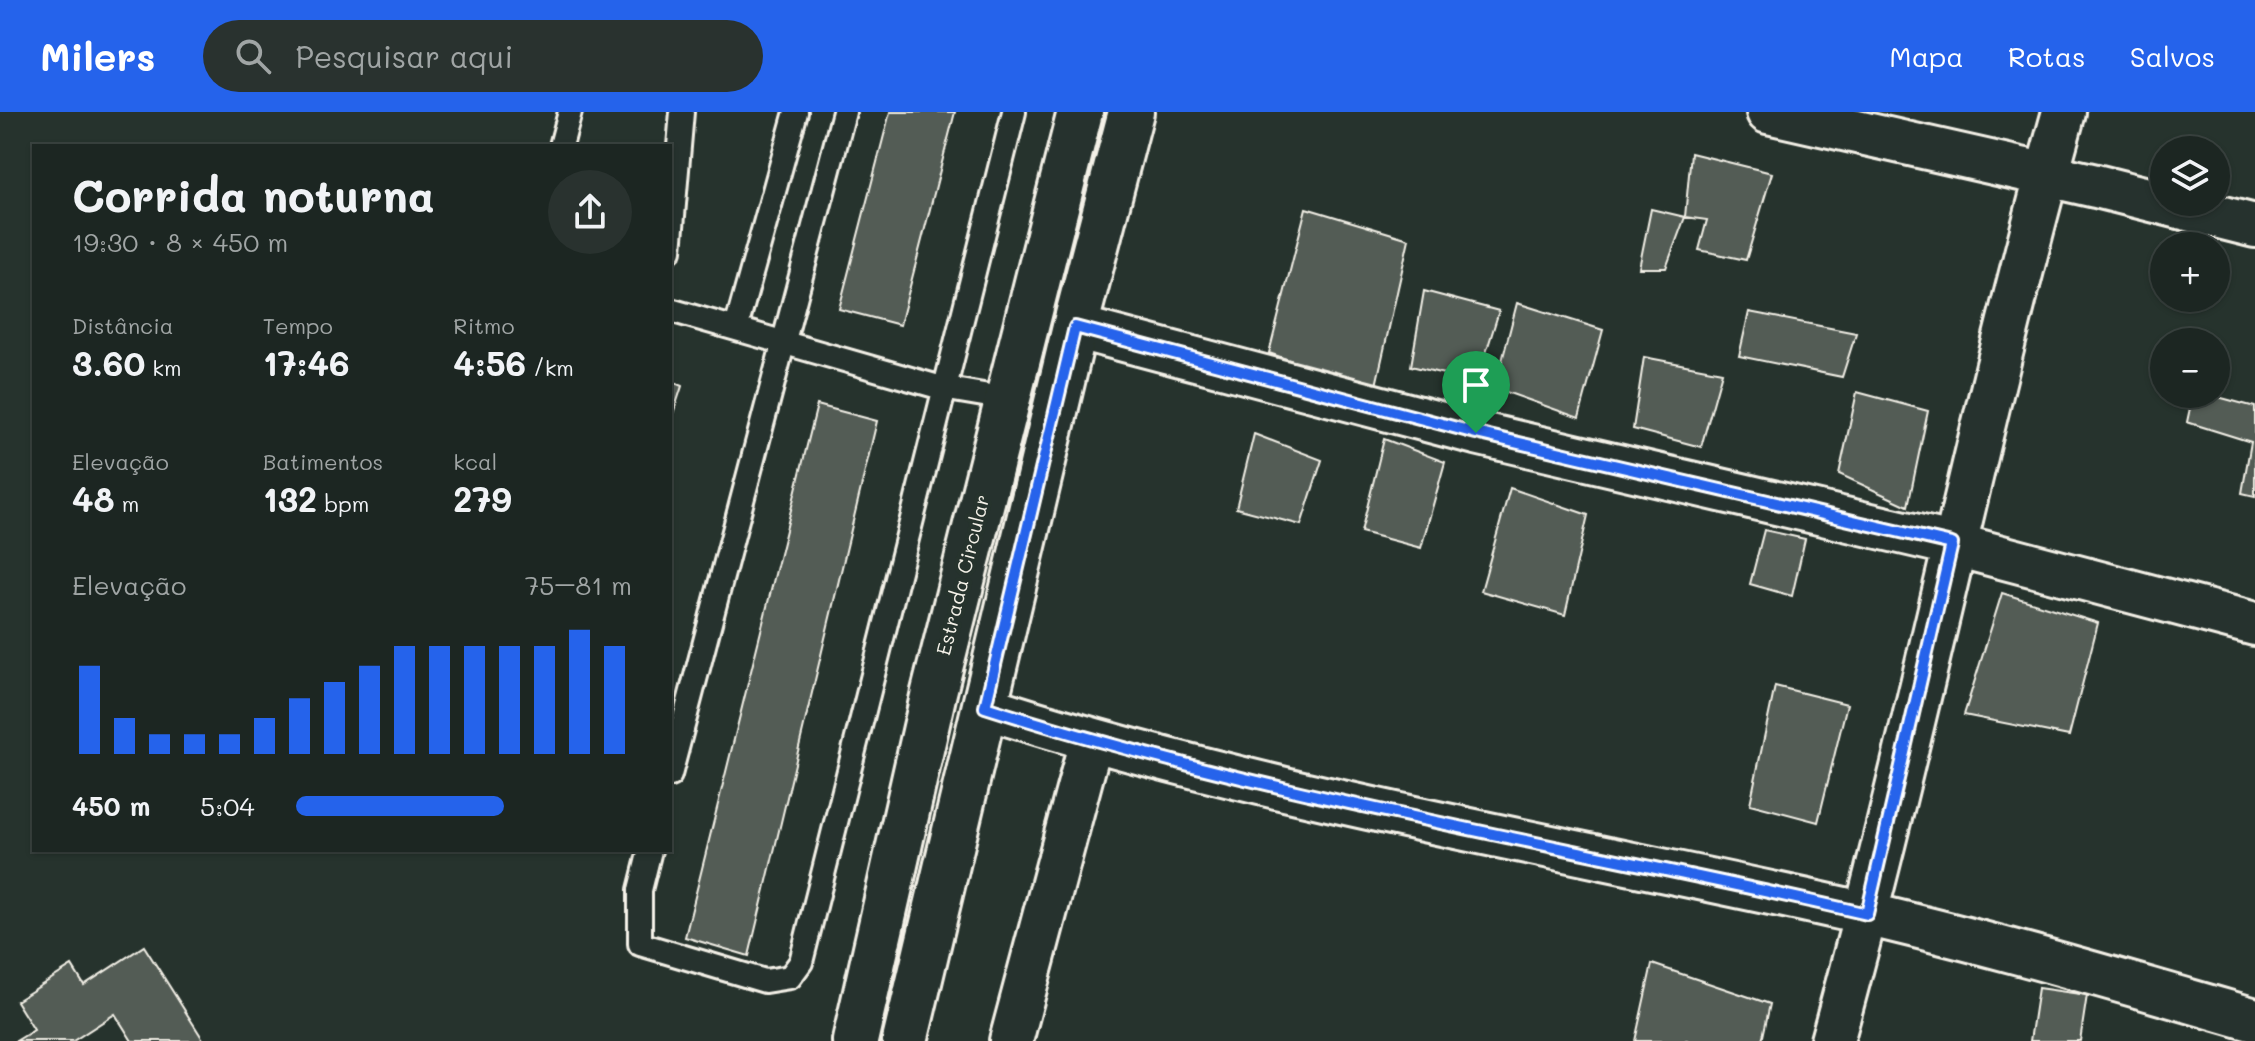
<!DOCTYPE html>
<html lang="pt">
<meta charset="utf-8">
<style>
body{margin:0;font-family:Mali,sans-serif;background:#29322f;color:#f1f3f6;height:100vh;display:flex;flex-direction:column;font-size:30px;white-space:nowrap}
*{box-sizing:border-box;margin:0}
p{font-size:26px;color:#a0a5a5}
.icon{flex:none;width:44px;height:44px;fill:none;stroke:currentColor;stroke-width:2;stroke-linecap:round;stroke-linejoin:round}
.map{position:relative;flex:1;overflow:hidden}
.drawer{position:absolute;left:32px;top:32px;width:640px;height:708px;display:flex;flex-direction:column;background:#1c2622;border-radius:0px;box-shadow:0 2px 6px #0004,0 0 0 2px #3a4340}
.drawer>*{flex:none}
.controls{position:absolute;left:2150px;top:24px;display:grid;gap:16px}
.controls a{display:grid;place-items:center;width:80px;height:80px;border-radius:50%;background:#1c2622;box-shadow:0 2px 6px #0004,0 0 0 2px #3a4340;font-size:40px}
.pin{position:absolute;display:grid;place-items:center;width:68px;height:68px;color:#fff;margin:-82px -34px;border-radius:50% 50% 50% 0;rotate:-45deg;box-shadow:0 0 8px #0007}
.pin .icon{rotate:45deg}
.round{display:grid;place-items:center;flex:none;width:84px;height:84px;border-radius:42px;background:#29322f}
.headline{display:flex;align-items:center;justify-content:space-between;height:136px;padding:0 40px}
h1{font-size:44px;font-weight:700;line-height:60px}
.metrics{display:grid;grid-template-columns:repeat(3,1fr);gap:12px;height:136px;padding:8px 40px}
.metrics div{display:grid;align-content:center}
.metrics b{font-size:34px;font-weight:700}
.metrics small{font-size:22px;font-weight:400}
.metrics p{font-size:22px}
.chart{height:224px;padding:16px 40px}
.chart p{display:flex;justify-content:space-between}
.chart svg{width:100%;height:144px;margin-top:8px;stroke:#2563eb;stroke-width:6}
ul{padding:0 40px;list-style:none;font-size:26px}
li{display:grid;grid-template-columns:128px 96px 1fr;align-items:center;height:60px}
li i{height:20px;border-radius:10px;background:#2563eb}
header{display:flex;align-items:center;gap:48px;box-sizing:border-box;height:112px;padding:0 40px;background:#2563eb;color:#fff}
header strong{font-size:38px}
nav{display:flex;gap:44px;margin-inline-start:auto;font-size:28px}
.search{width:560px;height:72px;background:#29322f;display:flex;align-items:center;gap:20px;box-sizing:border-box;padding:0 28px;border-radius:44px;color:#a0a5a5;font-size:30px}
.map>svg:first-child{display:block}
.building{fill:#525c55;stroke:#f4f1e8;stroke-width:2}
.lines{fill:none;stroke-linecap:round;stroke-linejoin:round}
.lane-casing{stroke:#f4f1e8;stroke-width:28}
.street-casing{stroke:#f4f1e8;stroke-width:48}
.primary-casing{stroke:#f4f1e8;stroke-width:50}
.lane{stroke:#26332d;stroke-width:22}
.street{stroke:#26332d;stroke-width:42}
.primary{stroke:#26332d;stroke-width:44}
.route-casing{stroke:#fff;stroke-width:16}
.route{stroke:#2563eb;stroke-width:10}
.labels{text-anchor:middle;stroke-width:8;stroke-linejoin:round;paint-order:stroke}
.street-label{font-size:20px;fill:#f4f1e8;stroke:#26332d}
</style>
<header>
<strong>Milers</strong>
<div class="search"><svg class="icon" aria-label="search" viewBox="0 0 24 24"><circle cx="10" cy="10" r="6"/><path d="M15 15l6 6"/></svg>Pesquisar aqui</div>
<nav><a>Mapa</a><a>Rotas</a><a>Salvos</a></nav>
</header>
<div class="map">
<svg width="2255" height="929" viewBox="0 0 2255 929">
<rect width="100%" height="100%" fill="#26332d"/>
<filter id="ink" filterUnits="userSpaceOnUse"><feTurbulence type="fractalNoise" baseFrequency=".0125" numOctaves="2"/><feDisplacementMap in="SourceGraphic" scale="16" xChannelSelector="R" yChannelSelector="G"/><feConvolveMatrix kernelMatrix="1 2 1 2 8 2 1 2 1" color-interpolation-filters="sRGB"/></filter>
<g filter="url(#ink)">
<path class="building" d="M 890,0 L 955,0 L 900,213 L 839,197 Z
M 1691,41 L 1772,61 L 1746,148 L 1699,138 L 1707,108 L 1685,105 Z
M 1306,96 L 1409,127 L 1375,278 L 1269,241 Z
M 1651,97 L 1685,105 L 1666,156 L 1639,156 Z
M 1424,179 L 1499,199 L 1477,270 L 1411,254 Z
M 1517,191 L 1603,218 L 1579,306 L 1495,276 Z
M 1749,200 L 1856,221 L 1842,265 L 1739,244 Z
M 1644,245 L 1722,260 L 1701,335 L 1633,317 Z
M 670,269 L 682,274 L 670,311 Z
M 1857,280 L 1928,299 L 1908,394 L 1839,362 Z
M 2193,282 L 2207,282 L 2255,295 L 2255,384 L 2242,381 L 2251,330 L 2187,310 Z
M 817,293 L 877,309 L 749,844 L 685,825 Z
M 1254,322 L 1322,348 L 1301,413 L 1236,396 Z
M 1384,327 L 1445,350 L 1421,436 L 1361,420 Z
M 1510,376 L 1588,403 L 1565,503 L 1481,479 Z
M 1764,418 L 1805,427 L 1792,484 L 1750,472 Z
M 2002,481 L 2098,511 L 2069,624 L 1964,603 Z
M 1775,574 L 1847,592 L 1818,710 L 1750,692 Z
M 144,834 L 204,929 L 132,929 L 115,902 L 73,929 L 16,929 L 34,918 L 16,889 L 72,854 L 84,873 Z
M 1652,852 L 1770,892 L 1762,929 L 1635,929 Z
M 2038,876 L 2087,883 L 2080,929 L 2030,929 Z"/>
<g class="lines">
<defs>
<path id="lane" d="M 561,34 L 570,0
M 670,138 L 682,0
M 670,198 L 942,276 L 1007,287
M 736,216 L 796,0
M 670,663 L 844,0
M 650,738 L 640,778 L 640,832 L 765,869 L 790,865 L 801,850 L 1014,0"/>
<path id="street" d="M 1768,0 L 2096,74 L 2255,114
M 1075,215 L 1476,321 L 1952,432 L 2255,512
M 985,595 C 1256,682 1539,730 1817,791 C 1964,823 2110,866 2255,908
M 1011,929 L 1091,629
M 1832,929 C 1917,621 1978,307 2064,0"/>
<path id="primary" d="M 855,929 L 934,580 L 1080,0
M 905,929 L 1075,215 L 1131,0"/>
</defs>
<use href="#lane" class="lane-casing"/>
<use href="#street" class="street-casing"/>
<use href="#primary" class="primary-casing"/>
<use href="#lane" class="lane"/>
<use href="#street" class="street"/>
<use href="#primary" class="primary"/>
</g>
</g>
<g class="lines" filter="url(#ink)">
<defs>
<path id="route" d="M 1075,215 L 1476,321 L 1952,432 L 1867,802 C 1573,734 1273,687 985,595 Z"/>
</defs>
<use href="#route" class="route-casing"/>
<use href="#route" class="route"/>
</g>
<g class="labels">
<g class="street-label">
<text transform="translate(963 463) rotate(-76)" y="7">Estrada Circular</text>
</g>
</g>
</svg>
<div class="controls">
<a><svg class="icon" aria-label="layers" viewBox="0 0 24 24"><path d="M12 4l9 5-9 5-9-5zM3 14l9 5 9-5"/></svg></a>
<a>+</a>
<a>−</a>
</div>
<div class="pin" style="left:1476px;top:321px;background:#1e9e55"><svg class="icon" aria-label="arrive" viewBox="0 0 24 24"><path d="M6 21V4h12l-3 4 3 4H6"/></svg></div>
<section class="drawer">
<div class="headline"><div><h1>Corrida noturna</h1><p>19:30 · 8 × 450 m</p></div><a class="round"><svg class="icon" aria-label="share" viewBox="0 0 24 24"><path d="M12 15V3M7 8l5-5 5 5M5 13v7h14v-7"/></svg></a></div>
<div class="metrics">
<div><p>Distância</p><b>3.60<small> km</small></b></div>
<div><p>Tempo</p><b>17:46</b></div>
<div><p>Ritmo</p><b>4:56<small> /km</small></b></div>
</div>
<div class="metrics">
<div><p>Elevação</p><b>48<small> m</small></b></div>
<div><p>Batimentos</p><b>132<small> bpm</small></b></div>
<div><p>kcal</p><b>279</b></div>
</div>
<div class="chart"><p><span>Elevação</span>75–81 m</p>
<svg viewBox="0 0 160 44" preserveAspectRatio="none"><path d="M5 44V17M15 44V33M25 44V38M35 44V38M45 44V38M55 44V33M65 44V27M75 44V22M85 44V17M95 44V11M105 44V11M115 44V11M125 44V11M135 44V11M145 44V6M155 44V11"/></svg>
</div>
<ul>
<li><b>450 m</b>5:04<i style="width:62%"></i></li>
</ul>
</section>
</div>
